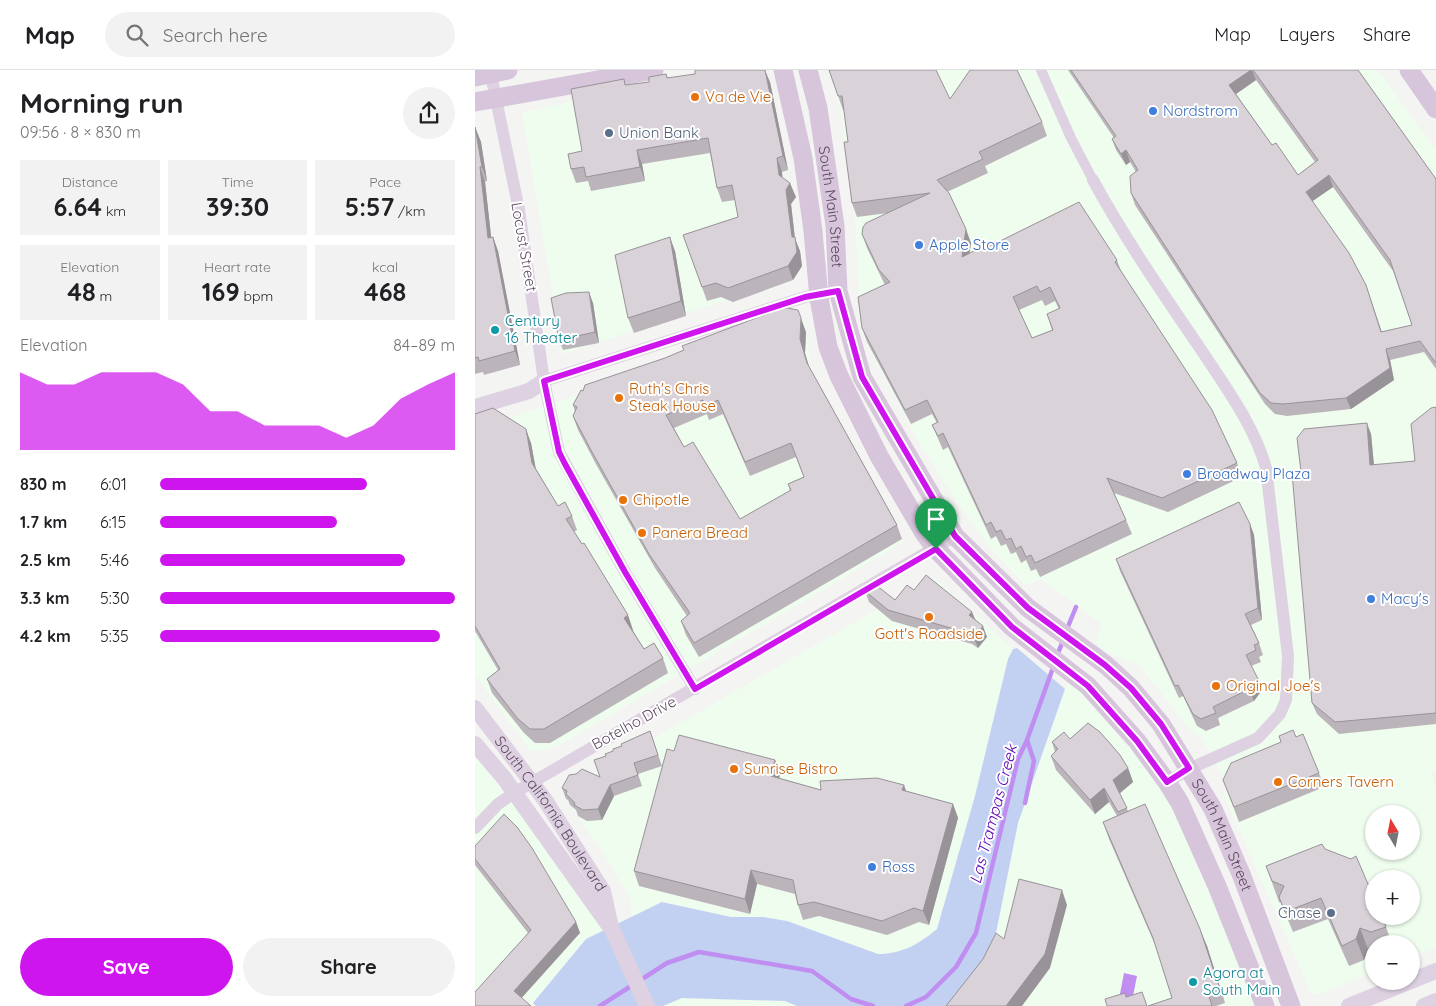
<!DOCTYPE html>
<meta charset="utf-8">
<style>
body{margin:0;font-family:Quicksand,sans-serif;background:#f2f2f2;color:#202124;height:100vh;display:flex;flex-direction:column;font-size:19px;white-space:nowrap}
*{box-sizing:border-box;margin:0}
p{font-size:16px;color:#757577}
.icon{flex:none;width:28px;height:28px;fill:none;stroke:currentColor;stroke-width:2;stroke-linecap:round;stroke-linejoin:round}
.map{position:relative;flex:1;overflow:hidden}
.drawer{display:flex;flex-direction:column;background:#fff;width:475px}
.drawer>*{flex:none}
.needle{width:32px;rotate:350deg}
.fabs{position:absolute;left:890px;top:735px;display:grid;gap:10px}
.fabs a{display:grid;place-items:center;width:55px;height:55px;border-radius:50%;background:#fff;box-shadow:0 1px 4px #0004;font-size:25px}
.pin{position:absolute;display:grid;place-items:center;width:42px;height:42px;color:#fff;margin:-51px -21px;border-radius:50% 50% 50% 0;rotate:-45deg;box-shadow:0 0 5px #0007}
.pin .icon{rotate:45deg}
.round{display:grid;place-items:center;flex:none;width:52px;height:52px;border-radius:26px;background:#f2f2f2}
.head{display:flex;align-items:center;justify-content:space-between;height:85px;padding:0 20px}
h1{font-size:28px;font-weight:800;line-height:38px}
.metrics{display:grid;grid-template-columns:repeat(3,1fr);gap:8px;height:85px;padding:5px 20px}
.metrics div{display:grid;align-content:center;border-radius:0px;background:#f2f2f2;text-align:center}
.metrics b{font-size:25px;font-weight:800}
.metrics small{font-size:14px;font-weight:400}
.metrics p{font-size:14px}
.chart{height:140px;padding:10px 20px}
.chart p{display:flex;justify-content:space-between}
.chart svg{width:100%;height:90px;margin-top:5px;fill:#cf15ed;opacity:.7}
.primary-button{display:flex;gap:10px;margin-top:auto;padding:10px 20px}
.primary-button a{flex:1;height:58px;border-radius:30px;background:#cf15ed;color:#fff;font-size:20px;font-weight:800;line-height:58px;text-align:center}
.primary-button a+a{background:#f2f2f2;color:#202124}
ul{padding:0 20px;list-style:none;font-size:16px}
li{display:grid;grid-template-columns:80px 60px 1fr;align-items:center;height:38px}
li i{height:12px;border-radius:6px;background:#cf15ed}
header{display:flex;align-items:center;gap:30px;box-sizing:border-box;height:70px;padding:0 25px;background:#fff;border-bottom:1px solid #e0e0e0}
header strong{font-size:24px}
nav{display:flex;gap:28px;margin-inline-start:auto;font-size:18px}
.search{width:350px;height:45px;background:#f2f2f2;display:flex;align-items:center;gap:12px;box-sizing:border-box;padding:0 18px;border-radius:28px;color:#757577;font-size:19px}
main{display:flex;flex:1;min-height:0}
.map>svg:first-child{display:block}
.commercial{fill:#eefdee;fill-rule:evenodd}
.green{fill:#c2d1f2}
.water{fill:#bf8ef0}
.lines{fill:none;stroke-linecap:round;stroke-linejoin:round}
.stream{stroke:#bf8ef0;stroke-width:4.5}
.pedestrian{stroke:#ded1e2;stroke-width:10}
.minor{stroke:#ded1e2;stroke-width:12}
.tertiary{stroke:#ded1e2;stroke-width:16}
.secondary{stroke:#d7c5db;stroke-width:19}
.wall{fill:#bbb5bb;fill-rule:evenodd}
.shaded-wall{fill:#989398}
.building{fill:#d9d2d9;stroke:#989398;fill-rule:evenodd}
.route-casing{stroke:#fff;stroke-width:10}
.route{stroke:#cf15ed;stroke-width:6}
.food-dot{fill:#e8710a;stroke:#fff;stroke-width:2}
.shop-dot{fill:#3f7fe0;stroke:#fff;stroke-width:2}
.service-dot{fill:#5c6f8a;stroke:#fff;stroke-width:2}
.culture-dot{fill:#0f9aa8;stroke:#fff;stroke-width:2}
.labels{text-anchor:middle;stroke-width:4;stroke-linejoin:round;paint-order:stroke}
.food-label{font-size:15px;fill:#c56008;stroke:#fff;text-anchor:start}
.shop-label{font-size:15px;fill:#366cbe;stroke:#fff;text-anchor:start}
.service-label{font-size:15px;fill:#4e5e75;stroke:#fff;text-anchor:start}
.street-label{font-size:15px;fill:#5c4961;stroke:#fff}
.culture-label{font-size:15px;fill:#0d838f;stroke:#fff;text-anchor:start}
.water-label{font-size:16px;font-style:italic;fill:#6007b6;stroke:#fff}
</style>
<header>
<strong>Map</strong>
<div class="search"><svg class="icon" aria-label="search" viewBox="0 0 24 24"><circle cx="10" cy="10" r="6"/><path d="M15 15l6 6"/></svg>Search here</div>
<nav><a>Map</a><a>Layers</a><a>Share</a></nav>
</header>
<main>
<section class="drawer">
<div class="head"><div><h1>Morning run</h1><p>09:56 · 8 × 830 m</p></div><a class="round"><svg class="icon" aria-label="share" viewBox="0 0 24 24"><path d="M12 15V3M7 8l5-5 5 5M5 13v7h14v-7"/></svg></a></div>
<div class="metrics">
<div><p>Distance</p><b>6.64<small> km</small></b></div>
<div><p>Time</p><b>39:30</b></div>
<div><p>Pace</p><b>5:57<small> /km</small></b></div>
</div>
<div class="metrics">
<div><p>Elevation</p><b>48<small> m</small></b></div>
<div><p>Heart rate</p><b>169<small> bpm</small></b></div>
<div><p>kcal</p><b>468</b></div>
</div>
<div class="chart"><p><span>Elevation</span>84–89 m</p>
<svg viewBox="0 0 160 44" preserveAspectRatio="none"><path d="M0 44V6L10 12L20 12L30 6L40 6L50 6L60 12L70 25L80 25L90 32L100 32L110 32L120 38L130 32L140 19L150 12L160 6V44z"/></svg>
</div>
<ul>
<li><b>830 m</b>6:01<i style="width:70%"></i></li>
<li><b>1.7 km</b>6:15<i style="width:60%"></i></li>
<li><b>2.5 km</b>5:46<i style="width:83%"></i></li>
<li><b>3.3 km</b>5:30<i style="width:100%"></i></li>
<li><b>4.2 km</b>5:35<i style="width:95%"></i></li>
</ul>
<div class="primary-button"><a>Save</a><a>Share</a></div>
</section>
<div class="map">
<svg width="961" height="936" viewBox="0 0 961 936">
<rect width="100%" height="100%" fill="#f4f5f3"/>
<path class="commercial" d="M 354,0 L 903,0 L 961,81 L 961,700 L 956,702 L 961,719 L 961,878 L 936,887 L 936,874 L 899,874 L 899,902 L 842,925 L 836,923 L 749,725 L 751,711 L 725,666 L 716,661 L 665,596 L 630,581 L 621,573 L 627,554 L 566,509 L 550,515 L 516,478 L 483,433 L 445,374 L 391,273 L 385,238 L 380,147 L 366,41 ZM 899,744 L 936,744 L 936,781 L 899,781 ZM 899,809 L 936,809 L 936,846 L 899,846 Z
M 99,31 L 305,70 L 322,199 L 315,209 L 87,284 L 78,238 L 77,219 L 47,43 Z
M 325,248 L 330,251 L 336,300 L 429,472 L 83,676 L 66,681 L 55,680 L 0,605 L 0,354 L 24,351 L 162,306 Z
M 455,509 L 462,510 L 538,579 L 533,589 L 500,726 L 462,859 L 432,879 L 416,884 L 403,884 L 288,847 L 256,847 L 187,832 L 157,847 L 155,828 L 126,779 L 89,727 L 91,719 Z
M 596,603 L 677,692 L 790,936 L 488,936 L 513,903 L 543,753 Z
M 0,674 L 136,857 L 111,869 L 58,933 L 61,936 L 0,936 Z
M 207,928 L 310,931 L 322,936 L 188,936 Z"/>
<path class="green" d="M 542,578 L 590,619 L 543,753 L 513,903 L 488,936 L 322,936 L 310,931 L 207,928 L 188,936 L 61,936 L 58,933 L 111,869 L 187,832 L 256,847 L 288,847 L 312,851 L 403,884 C 427,884 444,874 462,859 L 500,726 L 533,589 L 538,579 Z"/>
<path class="water" d="M 649,903 L 662,906 L 657,931 L 644,929 Z"/>
<g class="lines">
<path class="stream" d="M 592,559 L 601,537
M 582,585 L 589,569
M 550,733 L 559,691 L 552,670
M 125,936 L 192,893 L 224,882 L 337,901 L 376,929 L 398,936
M 431,936 L 451,927 L 481,897 L 501,863 L 543,689 L 552,670 L 579,595"/>
<path class="pedestrian" d="M 566,0 L 596,68 L 618,110"/>
<path class="minor" d="M 15,0 L 44,140 L 69,311 L 84,382 L 150,502 L 220,619
M 618,110 C 650,169 689,225 727,281 C 751,318 779,355 791,398 L 813,586 L 811,630 L 805,644 L 783,668 L 714,699 L 692,712
M 69,311 L 330,227 L 363,221
M 0,758 L 23,734 L 39,723 L 480,466"/>
<g class="tertiary">
<path d="M 0,337 L 54,321 L 69,311"/>
<path id="s1" d="M 0,638 L 70,730 L 128,821 L 136,857 L 172,936"/>
<path d="M 0,674 L 29,708 L 133,854"/>
<path d="M 936,911 L 961,901"/>
<path d="M 874,936 L 936,911"/>
<path d="M 949,936 L 961,931"/>
</g>
<g class="secondary">
<path d="M 308,0 L 328,88 L 338,161 L 344,228 L 353,277 L 364,306 L 404,386 L 449,463 L 461,479 L 537,557 L 613,616 L 662,671 L 692,712 L 705,733 L 742,816 L 790,936"/>
<path id="s2" d="M 333,0 L 343,38 L 360,156 L 363,221 L 387,307 L 480,466 L 553,538 L 631,595 L 656,618 L 686,654 L 738,739 L 766,804 L 816,936"/>
<path d="M 934,0 L 961,39"/>
<path d="M 0,7 L 33,0"/>
<path d="M 0,32 L 179,0"/>
</g>
</g>
<path class="wall" d="M 354,0 L 475,29 L 567,52 L 572,66 L 510,96 L 513,103 L 472,122 L 496,173 L 494,183 L 515,176 L 642,190 L 646,201 L 762,393 L 767,407 L 693,442 L 639,423 L 651,450 L 657,464 L 565,507 L 561,499 L 556,501 L 551,490 L 546,493 L 541,482 L 536,484 L 531,474 L 526,476 L 521,466 L 516,469 L 473,377 L 468,380 L 457,355 L 462,353 L 457,344 L 436,354 L 392,272 L 387,258 L 410,215 L 392,178 L 387,164 L 413,143 L 382,147 L 377,133 L 373,72 L 369,40 L 368,40 ZM 567,230 L 570,236 L 580,231 L 584,239 L 572,244 L 577,260 L 557,268 L 544,240 Z
M 593,0 L 883,0 L 961,109 L 961,299 L 949,282 L 915,290 L 919,310 L 876,339 L 812,346 L 800,344 L 790,334 L 660,135 L 656,123 L 661,102 L 655,92 L 651,95 L 641,80 L 637,69 L 639,68 ZM 781,10 L 840,92 L 823,105 L 797,75 L 761,24 ZM 858,117 L 918,201 L 937,255 L 907,262 L 891,215 L 837,131 Z
M 191,4 L 193,8 L 295,12 L 313,100 L 307,102 L 307,107 L 321,127 L 316,134 L 320,169 L 325,181 L 327,196 L 318,210 L 258,232 L 246,227 L 232,231 L 208,165 L 263,147 L 260,130 L 247,132 L 242,118 L 235,83 L 167,94 L 170,111 L 116,121 L 113,111 L 101,113 L 96,99 L 151,15 L 174,12 Z
M 0,57 L 6,72 L 12,111 L 10,112 L 16,167 L 18,167 L 23,181 L 45,295 L 9,305 L 8,302 L 0,304 Z
M 200,181 L 211,246 L 159,263 L 153,248 Z
M 118,233 L 124,273 L 88,280 L 84,270 Z
M 331,262 L 330,283 L 334,297 L 422,455 L 427,469 L 224,587 L 211,565 L 206,551 L 212,546 L 180,498 L 122,396 L 103,360 L 98,346 L 100,341 L 98,335 L 108,321 ZM 232,344 L 234,350 L 248,344 L 275,406 L 321,387 L 329,407 L 313,414 L 315,421 L 265,449 L 209,377 L 199,358 Z
M 961,337 L 961,654 L 864,664 L 842,644 L 837,633 L 826,402 L 896,364 L 899,395 L 940,391 Z
M 0,344 L 56,373 L 61,399 L 83,436 L 97,446 L 102,460 L 99,462 L 169,579 L 188,588 L 193,603 L 75,673 L 60,673 L 49,663 L 17,623 L 12,609 L 23,600 L 0,561 Z
M 775,454 L 779,465 L 787,550 L 776,555 L 784,573 L 788,585 L 784,587 L 786,592 L 776,596 L 787,620 L 779,631 L 743,648 L 745,655 L 731,661 L 722,656 L 708,626 L 704,628 L 645,501 L 641,489 Z
M 439,520 L 497,542 L 500,549 L 512,567 L 503,578 L 497,574 L 417,551 L 394,532 L 390,521 L 420,530 Z
M 175,661 L 187,696 L 163,704 L 167,716 L 139,726 L 127,750 L 112,751 L 103,746 L 101,740 L 95,735 L 93,730 L 91,729 L 87,718 L 125,707 L 131,686 L 147,676 Z
M 821,667 L 844,703 L 849,717 L 764,752 L 748,710 Z
M 595,669 L 653,698 L 658,712 L 644,723 L 653,741 L 732,876 L 750,933 L 741,936 L 673,936 L 697,928 L 681,877 L 634,769 L 628,752 L 642,746 L 634,732 L 620,744 L 581,700 L 576,686 L 580,682 L 577,672 Z
M 199,681 L 300,690 L 305,705 L 304,708 L 346,720 L 429,715 L 431,721 L 478,734 L 483,748 L 454,855 L 444,852 L 412,865 L 344,846 L 328,850 L 323,835 L 320,824 L 282,814 L 275,844 L 164,816 L 159,801 Z
M 0,776 L 101,852 L 105,863 L 0,936 L 53,863 L 0,795 Z
M 850,779 L 911,857 L 917,874 L 899,874 L 899,881 L 893,879 L 889,890 L 874,896 L 853,849 L 818,862 L 806,833 L 804,832 L 791,796 Z"/>
<path class="shaded-wall" d="M 290,0 L 295,12 L 313,100 L 308,86 Z
M 776,0 L 777,0 L 781,10 L 758,26 L 754,15 Z
M 0,57 L 6,72 L 12,111 L 7,97 Z
M 162,80 L 167,94 L 170,111 L 165,97 Z
M 651,80 L 655,92 L 651,95 L 646,84 Z
M 302,88 L 307,102 L 309,119 L 304,105 Z
M 5,97 L 10,112 L 18,183 L 13,168 Z
M 854,105 L 858,117 L 835,133 L 831,122 Z
M 315,113 L 321,127 L 316,134 L 320,169 L 325,181 L 327,196 L 318,210 L 313,196 L 317,167 L 311,120 Z
M 491,159 L 496,173 L 492,201 L 487,187 Z
M 18,167 L 23,181 L 45,295 L 40,281 Z
M 195,167 L 200,181 L 211,246 L 206,231 Z
M 114,222 L 118,233 L 124,273 L 120,262 Z
M 326,248 L 331,262 L 330,283 L 337,307 L 332,293 L 325,269 Z
M 911,279 L 915,290 L 919,310 L 876,339 L 871,328 Z
M 892,353 L 896,364 L 900,407 L 895,395 Z
M 51,359 L 56,373 L 62,407 L 57,393 Z
M 775,454 L 779,465 L 787,550 L 783,538 Z
M 497,542 L 501,552 L 494,545 Z
M 153,545 L 158,560 L 154,562 L 149,548 Z
M 508,556 L 512,567 L 503,578 L 499,568 Z
M 783,609 L 787,620 L 779,631 L 774,619 Z
M 300,690 L 305,705 L 301,720 L 296,706 Z
M 653,698 L 658,712 L 643,725 L 638,710 Z
M 135,715 L 139,726 L 127,750 L 123,739 Z
M 429,715 L 434,730 L 427,720 Z
M 629,718 L 634,732 L 620,744 L 615,730 Z
M 478,734 L 483,748 L 454,855 L 448,841 Z
M 276,800 L 282,814 L 275,844 L 270,829 Z
M 587,820 L 592,835 L 575,898 L 547,936 L 531,936 Z
M 101,852 L 105,863 L 43,932 L 39,921 Z
M 885,858 L 893,879 L 889,890 L 881,869 Z
M 725,859 L 732,876 L 750,933 L 744,916 Z"/>
<path class="building" d="M 220,0 L 290,0 L 308,86 L 302,88 L 304,105 L 315,113 L 311,120 L 317,167 L 320,167 L 322,182 L 313,196 L 253,218 L 241,213 L 227,217 L 208,165 L 263,147 L 257,115 L 242,118 L 233,68 L 162,80 L 165,97 L 111,107 L 109,97 L 96,99 L 93,84 L 107,81 L 96,19 L 149,9 L 150,15 L 174,12 L 174,7 L 191,4 L 192,8 L 220,4 Z
M 354,0 L 461,0 L 475,29 L 495,0 L 542,0 L 567,52 L 504,82 L 508,89 L 462,110 L 474,123 L 491,159 L 487,187 L 513,174 L 515,176 L 604,132 L 642,190 L 640,192 L 737,340 L 762,393 L 687,428 L 632,408 L 651,450 L 560,493 L 556,485 L 551,487 L 546,476 L 541,479 L 536,468 L 531,470 L 526,460 L 521,462 L 516,452 L 511,455 L 468,363 L 463,366 L 457,355 L 463,352 L 452,330 L 430,340 L 387,258 L 383,227 L 415,212 L 404,200 L 387,164 L 388,157 L 391,153 L 455,123 L 377,133 L 369,72 L 373,72 L 367,26 L 363,26 ZM 562,216 L 565,222 L 575,217 L 585,238 L 572,244 L 578,260 L 557,268 L 538,227 Z
M 596,0 L 776,0 L 754,15 L 797,75 L 801,73 L 823,105 L 843,90 L 778,0 L 883,0 L 961,109 L 961,293 L 945,271 L 911,279 L 915,298 L 871,328 L 808,334 L 796,333 L 785,323 L 656,123 L 655,106 L 663,100 L 651,80 L 646,84 L 637,69 L 641,66 ZM 854,105 L 915,190 L 937,255 L 906,262 L 891,215 L 874,183 L 831,122 Z
M 0,57 L 7,97 L 5,97 L 13,168 L 18,167 L 40,281 L 4,291 L 3,287 L 0,288 Z
M 195,167 L 206,231 L 153,248 L 140,185 Z
M 114,222 L 120,262 L 84,270 L 76,228 L 91,223 Z
M 312,238 L 323,240 L 326,248 L 325,269 L 332,293 L 422,455 L 219,573 L 206,551 L 215,543 L 174,484 L 117,382 L 98,346 L 102,337 L 98,335 L 106,320 L 108,321 L 110,315 L 190,288 L 209,280 L 207,276 L 305,239 ZM 228,330 L 229,336 L 243,330 L 270,392 L 316,373 L 329,407 L 313,414 L 316,420 L 265,449 L 218,372 L 209,377 L 191,345 Z
M 961,337 L 961,643 L 860,652 L 837,633 L 817,403 L 826,402 L 822,368 L 829,359 L 892,353 L 895,395 L 940,391 L 936,354 L 956,338 Z
M 18,338 L 51,359 L 57,393 L 83,436 L 90,432 L 97,446 L 91,449 L 107,474 L 109,473 L 153,545 L 149,548 L 169,579 L 179,573 L 188,588 L 69,659 L 55,659 L 43,649 L 12,609 L 25,599 L 0,556 L 0,344 Z
M 764,432 L 775,454 L 783,538 L 770,544 L 784,573 L 779,575 L 781,580 L 771,585 L 783,609 L 774,619 L 738,637 L 741,643 L 726,649 L 718,644 L 703,615 L 700,616 L 641,489 Z
M 451,505 L 497,542 L 494,545 L 508,556 L 499,568 L 493,563 L 413,540 L 390,521 L 397,512 L 420,530 L 432,515 L 439,520 Z
M 613,653 L 625,662 L 645,685 L 653,698 L 638,710 L 652,738 L 643,742 L 629,718 L 615,730 L 576,686 L 583,679 L 577,672 L 589,662 L 595,669 Z
M 818,660 L 821,667 L 828,664 L 844,703 L 759,737 L 748,710 L 756,693 L 806,672 L 804,666 Z
M 175,661 L 183,685 L 159,693 L 163,705 L 135,715 L 123,739 L 108,740 L 99,735 L 100,733 L 91,724 L 92,721 L 87,718 L 94,705 L 101,704 L 107,699 L 125,707 L 119,690 L 131,686 L 130,684 L 138,681 L 138,679 L 147,676 L 146,674 Z
M 204,665 L 300,690 L 296,706 L 346,720 L 345,711 L 402,708 L 429,715 L 427,720 L 478,734 L 448,841 L 439,838 L 407,851 L 339,832 L 323,835 L 318,810 L 276,800 L 270,829 L 159,801 L 192,679 L 199,681 Z
M 670,734 L 725,859 L 744,916 L 732,920 L 737,936 L 673,936 L 697,928 L 678,868 L 628,752 Z
M 29,744 L 42,757 L 57,778 L 101,852 L 39,921 L 56,936 L 0,936 L 0,922 L 56,860 L 0,789 L 0,776 Z
M 847,774 L 850,779 L 876,789 L 881,786 L 899,828 L 899,846 L 907,846 L 911,857 L 896,862 L 885,858 L 881,869 L 867,876 L 846,828 L 810,842 L 804,827 L 809,816 L 797,811 L 791,796 Z
M 544,809 L 587,820 L 570,884 L 531,936 L 471,936 L 508,889 L 521,863 L 529,869 Z
M 667,922 L 672,936 L 632,936 L 630,929 L 650,923 L 651,927 Z"/>
<g class="lines">
<defs>
<path id="route" d="M 363,221 L 387,307 L 480,466 L 553,538 L 630,595 L 656,618 L 686,654 L 714,698 L 692,712 L 662,671 L 613,616 L 537,557 L 461,479 L 220,619 L 150,502 L 90,394 L 84,382 L 69,311 L 330,227 Z"/>
</defs>
<use href="#route" class="route-casing"/>
<use href="#route" class="route"/>
</g>
<g class="food-dot">
<circle cx="220" cy="27" r="5"/>
<circle cx="144" cy="328" r="5"/>
<circle cx="148" cy="430" r="5"/>
<circle cx="167" cy="463" r="5"/>
<circle cx="454" cy="547" r="5"/>
<circle cx="741" cy="616" r="5"/>
<circle cx="259" cy="699" r="5"/>
<circle cx="803" cy="712" r="5"/>
</g>
<g class="shop-dot">
<circle cx="678" cy="41" r="5"/>
<circle cx="444" cy="175" r="5"/>
<circle cx="712" cy="404" r="5"/>
<circle cx="896" cy="529" r="5"/>
<circle cx="397" cy="797" r="5"/>
</g>
<g class="service-dot">
<circle cx="134" cy="63" r="5"/>
<circle cx="856" cy="843" r="5"/>
</g>
<g class="culture-dot">
<circle cx="20" cy="260" r="5"/>
<circle cx="718" cy="912" r="5"/>
</g>
<g class="labels">
<g class="food-label">
<text x="230" y="32">Va de Vie</text>
<text x="154" y="324">Ruth's Chris<tspan x="154" dy="17">Steak House</tspan></text>
<text x="158" y="435">Chipotle</text>
<text x="177" y="468">Panera Bread</text>
<text x="454" y="569" text-anchor="middle">Gott's Roadside</text>
<text x="751" y="621">Original Joe's</text>
<text x="269" y="704">Sunrise Bistro</text>
<text x="813" y="717">Corners Tavern</text>
</g>
<g class="shop-label">
<text x="688" y="46">Nordstrom</text>
<text x="454" y="180">Apple Store</text>
<text x="722" y="409">Broadway Plaza</text>
<text x="906" y="534">Macy's</text>
<text x="407" y="802">Ross</text>
</g>
<g class="service-label">
<text x="144" y="68">Union Bank</text>
<text x="846" y="848" text-anchor="end">Chase</text>
</g>
<g class="street-label">
<text dy="5" stroke="none"><textPath href="#s2" startOffset="139">South Main Street</textPath></text>
<text transform="translate(49 177) rotate(80)" y="5">Locust Street</text>
<text transform="translate(159 653) rotate(-29)" y="5">Botelho Drive</text>
<text dy="5" stroke="none"><textPath href="#s1" startOffset="130">South California Boulevard</textPath></text>
<text dy="5" stroke="none"><textPath href="#s2" startOffset="904">South Main Street</textPath></text>
</g>
<g class="culture-label">
<text x="30" y="256">Century<tspan x="30" dy="17">16 Theater</tspan></text>
<text x="728" y="908">Agora at<tspan x="728" dy="17">South Main</tspan></text>
</g>
<g class="water-label">
<text transform="translate(518 744) rotate(-75)" y="6">Las Trampas Creek</text>
</g>
</g>
</svg>
<div class="fabs">
<a><svg class="needle" viewBox="-14 -14 28 28"><path d="M0-13l5 13h-10z" fill="#e53935"/><path d="M0 13l5-13h-10z" fill="#757577"/></svg></a>
<a>+</a>
<a>−</a>
</div>
<div class="pin" style="left:461px;top:479px;background:#1e9e55"><svg class="icon" aria-label="arrive" viewBox="0 0 24 24"><path d="M6 21V4h12l-3 4 3 4H6"/></svg></div>
</div>
</main>
